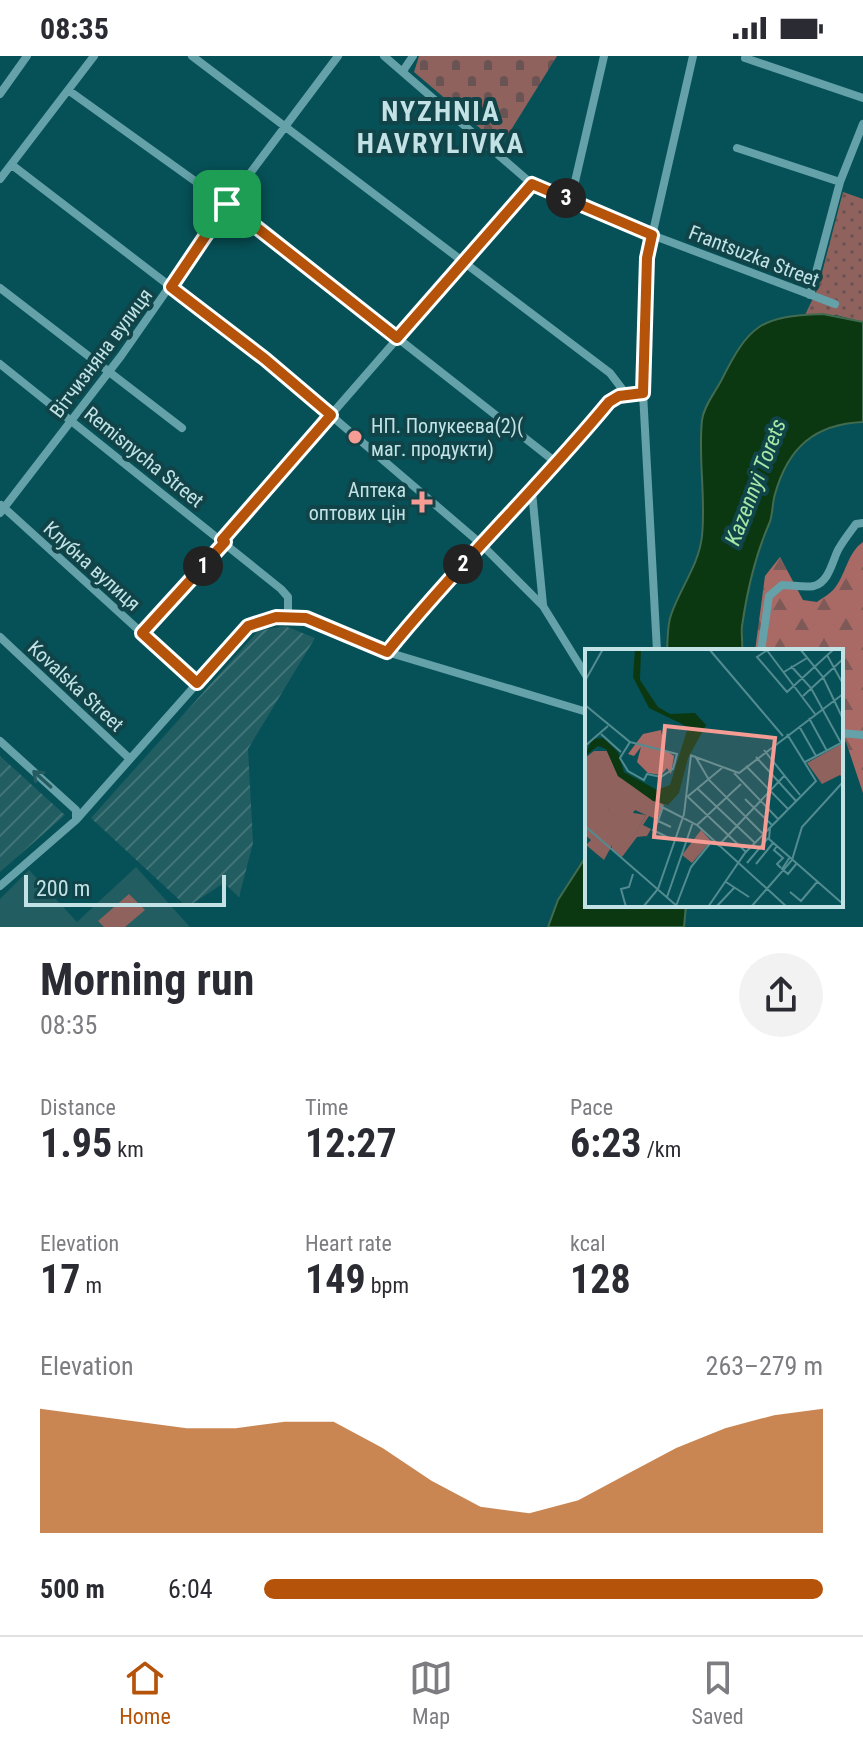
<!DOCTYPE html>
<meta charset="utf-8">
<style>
body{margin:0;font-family:"Roboto Condensed",sans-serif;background:#f2f2f3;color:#2b2b33;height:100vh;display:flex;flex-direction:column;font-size:30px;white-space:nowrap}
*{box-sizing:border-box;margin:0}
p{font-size:26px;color:#7c7c81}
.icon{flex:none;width:44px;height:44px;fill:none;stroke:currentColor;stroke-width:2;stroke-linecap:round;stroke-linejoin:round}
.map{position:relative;height:871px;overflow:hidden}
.drawer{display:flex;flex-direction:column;background:#fff;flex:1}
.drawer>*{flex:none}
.scale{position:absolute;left:24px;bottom:20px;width:202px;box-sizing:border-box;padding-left:8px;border:4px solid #c3e2e5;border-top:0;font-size:22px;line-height:28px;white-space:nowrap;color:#c3e2e5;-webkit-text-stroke:6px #114449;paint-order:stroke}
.pin{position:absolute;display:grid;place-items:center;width:68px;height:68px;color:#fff;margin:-34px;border-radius:16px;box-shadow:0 4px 12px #0006}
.km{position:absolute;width:40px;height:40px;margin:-20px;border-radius:50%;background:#222;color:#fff;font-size:22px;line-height:40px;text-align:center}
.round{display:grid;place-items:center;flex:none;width:84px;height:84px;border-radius:42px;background:#f2f2f3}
.overview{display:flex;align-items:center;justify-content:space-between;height:136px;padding:0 40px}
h1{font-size:44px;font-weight:700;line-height:60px}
.stats{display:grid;grid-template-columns:repeat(3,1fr);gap:12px;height:136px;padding:8px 40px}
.stats div{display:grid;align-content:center}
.stats b{font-size:40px;font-weight:700}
.stats small{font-size:22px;font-weight:400}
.stats p{font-size:22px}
.chart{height:224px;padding:16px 40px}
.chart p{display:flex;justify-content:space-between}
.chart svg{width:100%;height:144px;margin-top:8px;fill:#b45309;opacity:.7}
ul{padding:0 40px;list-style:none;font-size:26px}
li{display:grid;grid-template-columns:128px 96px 1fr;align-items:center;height:60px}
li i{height:20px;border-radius:10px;background:#b45309}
.status{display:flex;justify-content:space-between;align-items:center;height:56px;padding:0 40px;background:#fff;direction:ltr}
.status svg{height:22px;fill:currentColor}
.dock{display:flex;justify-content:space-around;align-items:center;height:112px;border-top:2px solid #e1e1e2;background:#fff;font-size:22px;color:#7c7c81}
.dock a{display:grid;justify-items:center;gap:4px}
.dock .current{color:#b45309}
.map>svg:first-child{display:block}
.built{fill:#225d62}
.industrial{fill:url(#industrial-furrows)}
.green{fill:#90625e}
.forest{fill:url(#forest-firs)}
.cemetery{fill:url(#cemetery-stones)}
.park{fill:url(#park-dots)}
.water{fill:#0b3810;stroke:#426b50;stroke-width:2}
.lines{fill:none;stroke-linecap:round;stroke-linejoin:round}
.minor{stroke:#64a1a8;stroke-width:8}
.oneway{stroke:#265b61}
.route-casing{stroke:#fff;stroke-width:16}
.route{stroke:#b45309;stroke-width:10}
.poi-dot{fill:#f59c95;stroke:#114449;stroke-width:3}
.labels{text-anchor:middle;stroke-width:8;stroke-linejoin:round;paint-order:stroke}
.street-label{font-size:20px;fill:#c3e2e5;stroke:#114449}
.poi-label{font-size:20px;fill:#c3e2e5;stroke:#114449;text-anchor:start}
.water-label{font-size:22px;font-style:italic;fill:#a5e8a6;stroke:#114449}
.district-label{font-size:28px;font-weight:bold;letter-spacing:2px;fill:#c3e2e5;stroke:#114449}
.inset-road{fill:none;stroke:#528b90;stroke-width:2}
.view{fill:#f59c95;fill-opacity:0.15;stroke:#f59c95;stroke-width:4}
.inset-edge{fill:none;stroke:#c3e2e5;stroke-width:4}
</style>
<div class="status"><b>08:35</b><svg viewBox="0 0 49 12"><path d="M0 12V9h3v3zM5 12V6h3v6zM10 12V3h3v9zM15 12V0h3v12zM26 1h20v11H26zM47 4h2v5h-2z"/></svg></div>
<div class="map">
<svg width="863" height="871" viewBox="0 0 863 871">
<defs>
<pattern id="industrial-furrows" width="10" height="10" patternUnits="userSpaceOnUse" patternTransform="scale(2)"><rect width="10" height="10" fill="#225d62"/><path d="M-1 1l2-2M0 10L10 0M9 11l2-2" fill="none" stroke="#407478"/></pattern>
<pattern id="forest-firs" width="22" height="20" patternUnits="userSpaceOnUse" patternTransform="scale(2)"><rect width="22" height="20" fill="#a96964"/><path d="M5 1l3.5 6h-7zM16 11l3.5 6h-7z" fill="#7d5a58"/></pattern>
<pattern id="cemetery-stones" width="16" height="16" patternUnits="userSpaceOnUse" patternTransform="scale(2)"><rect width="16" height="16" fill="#90625e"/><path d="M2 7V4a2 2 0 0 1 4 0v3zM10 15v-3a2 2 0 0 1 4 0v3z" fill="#695453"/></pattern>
<pattern id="park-dots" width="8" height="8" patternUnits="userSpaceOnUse" patternTransform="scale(2)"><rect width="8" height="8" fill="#90625e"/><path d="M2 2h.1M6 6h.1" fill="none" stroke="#695453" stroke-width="1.8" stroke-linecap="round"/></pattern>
</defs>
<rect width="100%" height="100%" fill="#065157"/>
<path class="built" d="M 136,811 L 190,871 L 0,871 L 0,843 L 29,814 L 77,866 Z"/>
<path class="industrial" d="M 285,570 L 315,582 L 248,693 L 253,787 L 239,841 L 224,827 L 187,851 L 91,762 L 258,575 Z
M 0,700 L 65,759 L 0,816 Z"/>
<path class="green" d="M 129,838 L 145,854 L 125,871 L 104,871 L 98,865 Z"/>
<path class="forest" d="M 863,486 L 863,737 L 846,686 L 841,685 L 841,595 L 755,595 L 765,520 L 780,501 L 803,544 L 817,546 C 822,542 830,538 834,533 C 846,519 847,497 863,486 Z"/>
<path class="cemetery" d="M 419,0 L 557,0 L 501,90 L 414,16 Z"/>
<path class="park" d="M 843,136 L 863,143 L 863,266 L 836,259 L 805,259 L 818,232 Z"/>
<path class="water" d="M 823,258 L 863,266 L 863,366 C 814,368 788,392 775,438 C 772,447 773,460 769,468 C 755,500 747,535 742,570 C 741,578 743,587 742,595 L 667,595 C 668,583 667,570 671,559 C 680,532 699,509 702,480 C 706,441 698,402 702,364 C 704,350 714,338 721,325 C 749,269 760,260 823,258 Z
M 587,799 L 587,849 L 686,849 L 684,871 L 548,871 L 558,844 Z"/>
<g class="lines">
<path class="minor" d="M 192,0 L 610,317 L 626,338
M 384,0 L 532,128 L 652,179 L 835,248
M 745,2 L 863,42
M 403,15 L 413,0
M 68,34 L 227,148 L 558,408
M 0,38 L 27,0
M 737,92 L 840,126 L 810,239
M 12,109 L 265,303 L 480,487 L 543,550 L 587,621
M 0,123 L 94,0
M 840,126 L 863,68
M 571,143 L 604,0
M 0,232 L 182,372
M 0,308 L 281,533 L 288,541 L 288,560
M 532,436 L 543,549
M 1,449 L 197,627
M 0,457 L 121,300 L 227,148 L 338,0
M 222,484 L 532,128
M 142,577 L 225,486
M 0,581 L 130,703
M 657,595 L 643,337 L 647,202 L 693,0
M 761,595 L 769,540 L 782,529 C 792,529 805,532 814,530 C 829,526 832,506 838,494 C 843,485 850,476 856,468 L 863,467
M 387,596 C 457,509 538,432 609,346 L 619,340 L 643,337
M 841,677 L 863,679
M 0,685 L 76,754 L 76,763
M 0,830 L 76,764 L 248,570 L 276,561 L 306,562 L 387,596 L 587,656"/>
</g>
<defs><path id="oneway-shaft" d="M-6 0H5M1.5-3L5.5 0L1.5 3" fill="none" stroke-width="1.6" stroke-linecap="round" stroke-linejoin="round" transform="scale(2)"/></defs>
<use class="oneway" href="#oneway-shaft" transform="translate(42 723) rotate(-138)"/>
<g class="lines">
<defs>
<path id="route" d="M 532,128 L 652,179 L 647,202 L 643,337 L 619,340 L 609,346 C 538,432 457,509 387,596 L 306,562 L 276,561 L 248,570 L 197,627 L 142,577 L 225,486 L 222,484 L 331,359 L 265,303 L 171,231 L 227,148 L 397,282 Z"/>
</defs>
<use href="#route" class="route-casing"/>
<use href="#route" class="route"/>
</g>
<g class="poi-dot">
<circle cx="355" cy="381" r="8"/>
<path d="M418 434h8v8h8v8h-8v8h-8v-8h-8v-8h8z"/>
</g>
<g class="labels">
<g class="street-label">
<text transform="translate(754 200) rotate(21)" y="7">Frantsuzka Street</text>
<text transform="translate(101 297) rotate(-53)" y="7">Вітчизняна вулиця</text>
<text transform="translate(144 401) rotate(39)" y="7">Remisnycha Street</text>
<text transform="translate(92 510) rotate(42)" y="7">Клубна вулиця</text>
<text transform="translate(76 630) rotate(43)" y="7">Kovalska Street</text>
</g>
<g class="poi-label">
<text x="371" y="377">НП. Полукеєва(2)(<tspan x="371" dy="23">маг. продукти)</tspan></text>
<text x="406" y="441" text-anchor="end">Аптека<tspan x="406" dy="23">оптових цін</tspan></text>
</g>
<g class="water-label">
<text transform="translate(755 426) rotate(-69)" y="8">Kazennyi Torets</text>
</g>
<g class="district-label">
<text x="441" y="65">NYZHNIA<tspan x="441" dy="32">HAVRYLIVKA</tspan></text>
</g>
</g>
<g transform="translate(585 593)">
<rect width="258" height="258" fill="#065157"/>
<path d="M 258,94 L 258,130 L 255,126 L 237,135 L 222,114 ZM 24,160 L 61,166 L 40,201 L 27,200 Z" fill="#90625e"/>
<path d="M 76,81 L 80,101 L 89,107 L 86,125 L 82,119 L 76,126 L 63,124 L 52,113 L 56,98 L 49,107 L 43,105 L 58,85 Z" fill="#a96964"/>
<path d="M 116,181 L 126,192 L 107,214 L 97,206 Z" fill="#90625e"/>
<path d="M 9,102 L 22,102 L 33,127 L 79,156 L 73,171 L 64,167 L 58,176 L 66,180 L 62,187 L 52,188 L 37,208 L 27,200 L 40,200 L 61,166 L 50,161 L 40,175 L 23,160 L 37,178 L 19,211 L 1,196 L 6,191 L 0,186 L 0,109 Z" fill="#90625e"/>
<path d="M 50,0 L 56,0 L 55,31 L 73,58 L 85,65 L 110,64 L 121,76 L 103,109 L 94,144 L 83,156 L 68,152 L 33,127 L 21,100 L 13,97 L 0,107 L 7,90 L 18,89 L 33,103 L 39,123 L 72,141 L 85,136 L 103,78 L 64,59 L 48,28 Z" fill="#0b3810"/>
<path class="inset-road" d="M 124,0 L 198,87M 181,0 L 230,65M 184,0 L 172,8 L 202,43 L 249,0M 215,0 L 238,28 L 258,70M 242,6 L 258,35M 206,17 L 226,39 L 256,94M 199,23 L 222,9M 0,32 L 18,0M 218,47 L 258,10M 0,56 L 45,93 L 92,105 L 88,120 L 76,128 L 62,125 L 59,131 L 43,122 L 35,109 L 45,93M 224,69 L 242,102M 214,77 L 231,107M 16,85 L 36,103M 0,97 L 23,77M 179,101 L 215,146M 105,106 L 154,124 L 258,45M 110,107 L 124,131 L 178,185M 171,108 L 211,152M 220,113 L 258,93M 161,117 L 203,160M 149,124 L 193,170M 113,140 L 170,194M 102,148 L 137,119M 103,148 L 161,203M 160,150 L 187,176M 75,157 L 112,176 L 202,258M 78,158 L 73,172 L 86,178M 73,172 L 68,181 L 84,189M 112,176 L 156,135M 0,177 L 93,258M 185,179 L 184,190 L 258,255M 133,197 L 200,126M 192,197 L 189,201 L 198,209 L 192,215 L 196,219M 205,208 L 197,220 L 203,225 L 212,214M 162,214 L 183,189M 171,215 L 188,194M 141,233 L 164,248M 205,243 L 216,252 L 232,233M 82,248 L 108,173M 91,257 L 106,218 L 127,192M 41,258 L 36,240 L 44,238 L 48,225M 58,258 L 73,240 L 99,165 L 106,106M 123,258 L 160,204 L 231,132 L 202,85M 131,258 L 149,239M 166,258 L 207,211 L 217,178 L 258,133"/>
<path class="view" d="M 80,77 L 190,89 L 178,199 L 69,188 Z"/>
<rect width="258" height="258" class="inset-edge"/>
</g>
</svg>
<div class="scale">200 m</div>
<div class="pin" style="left:227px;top:148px;background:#1e9e55"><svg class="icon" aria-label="arrive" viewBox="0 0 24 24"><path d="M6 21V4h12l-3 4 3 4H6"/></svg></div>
<b class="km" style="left:203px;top:510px">1</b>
<b class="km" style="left:463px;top:508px">2</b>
<b class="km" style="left:566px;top:142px">3</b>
</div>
<section class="drawer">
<div class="overview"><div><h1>Morning run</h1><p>08:35</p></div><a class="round"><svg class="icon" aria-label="share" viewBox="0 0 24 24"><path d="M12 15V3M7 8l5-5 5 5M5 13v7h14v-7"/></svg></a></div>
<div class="stats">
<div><p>Distance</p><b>1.95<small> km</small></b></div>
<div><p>Time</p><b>12:27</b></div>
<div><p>Pace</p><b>6:23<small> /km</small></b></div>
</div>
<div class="stats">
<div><p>Elevation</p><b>17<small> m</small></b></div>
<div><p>Heart rate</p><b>149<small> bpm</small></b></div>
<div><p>kcal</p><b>128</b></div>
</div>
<div class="chart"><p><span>Elevation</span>263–279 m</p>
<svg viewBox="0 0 160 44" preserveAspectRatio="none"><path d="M0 44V6L10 8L20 10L30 12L40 12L50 10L60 10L70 18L80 28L90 36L100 38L110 34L120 26L130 18L140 12L150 8L160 6V44z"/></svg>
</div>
<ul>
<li><b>500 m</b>6:04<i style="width:100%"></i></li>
</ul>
</section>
<nav class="dock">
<a class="current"><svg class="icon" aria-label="home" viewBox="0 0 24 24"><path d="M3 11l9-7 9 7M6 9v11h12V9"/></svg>Home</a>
<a><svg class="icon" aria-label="map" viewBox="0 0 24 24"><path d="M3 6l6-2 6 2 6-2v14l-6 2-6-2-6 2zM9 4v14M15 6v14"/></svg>Map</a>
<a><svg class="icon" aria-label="saved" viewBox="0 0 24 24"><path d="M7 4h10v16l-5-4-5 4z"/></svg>Saved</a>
</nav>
